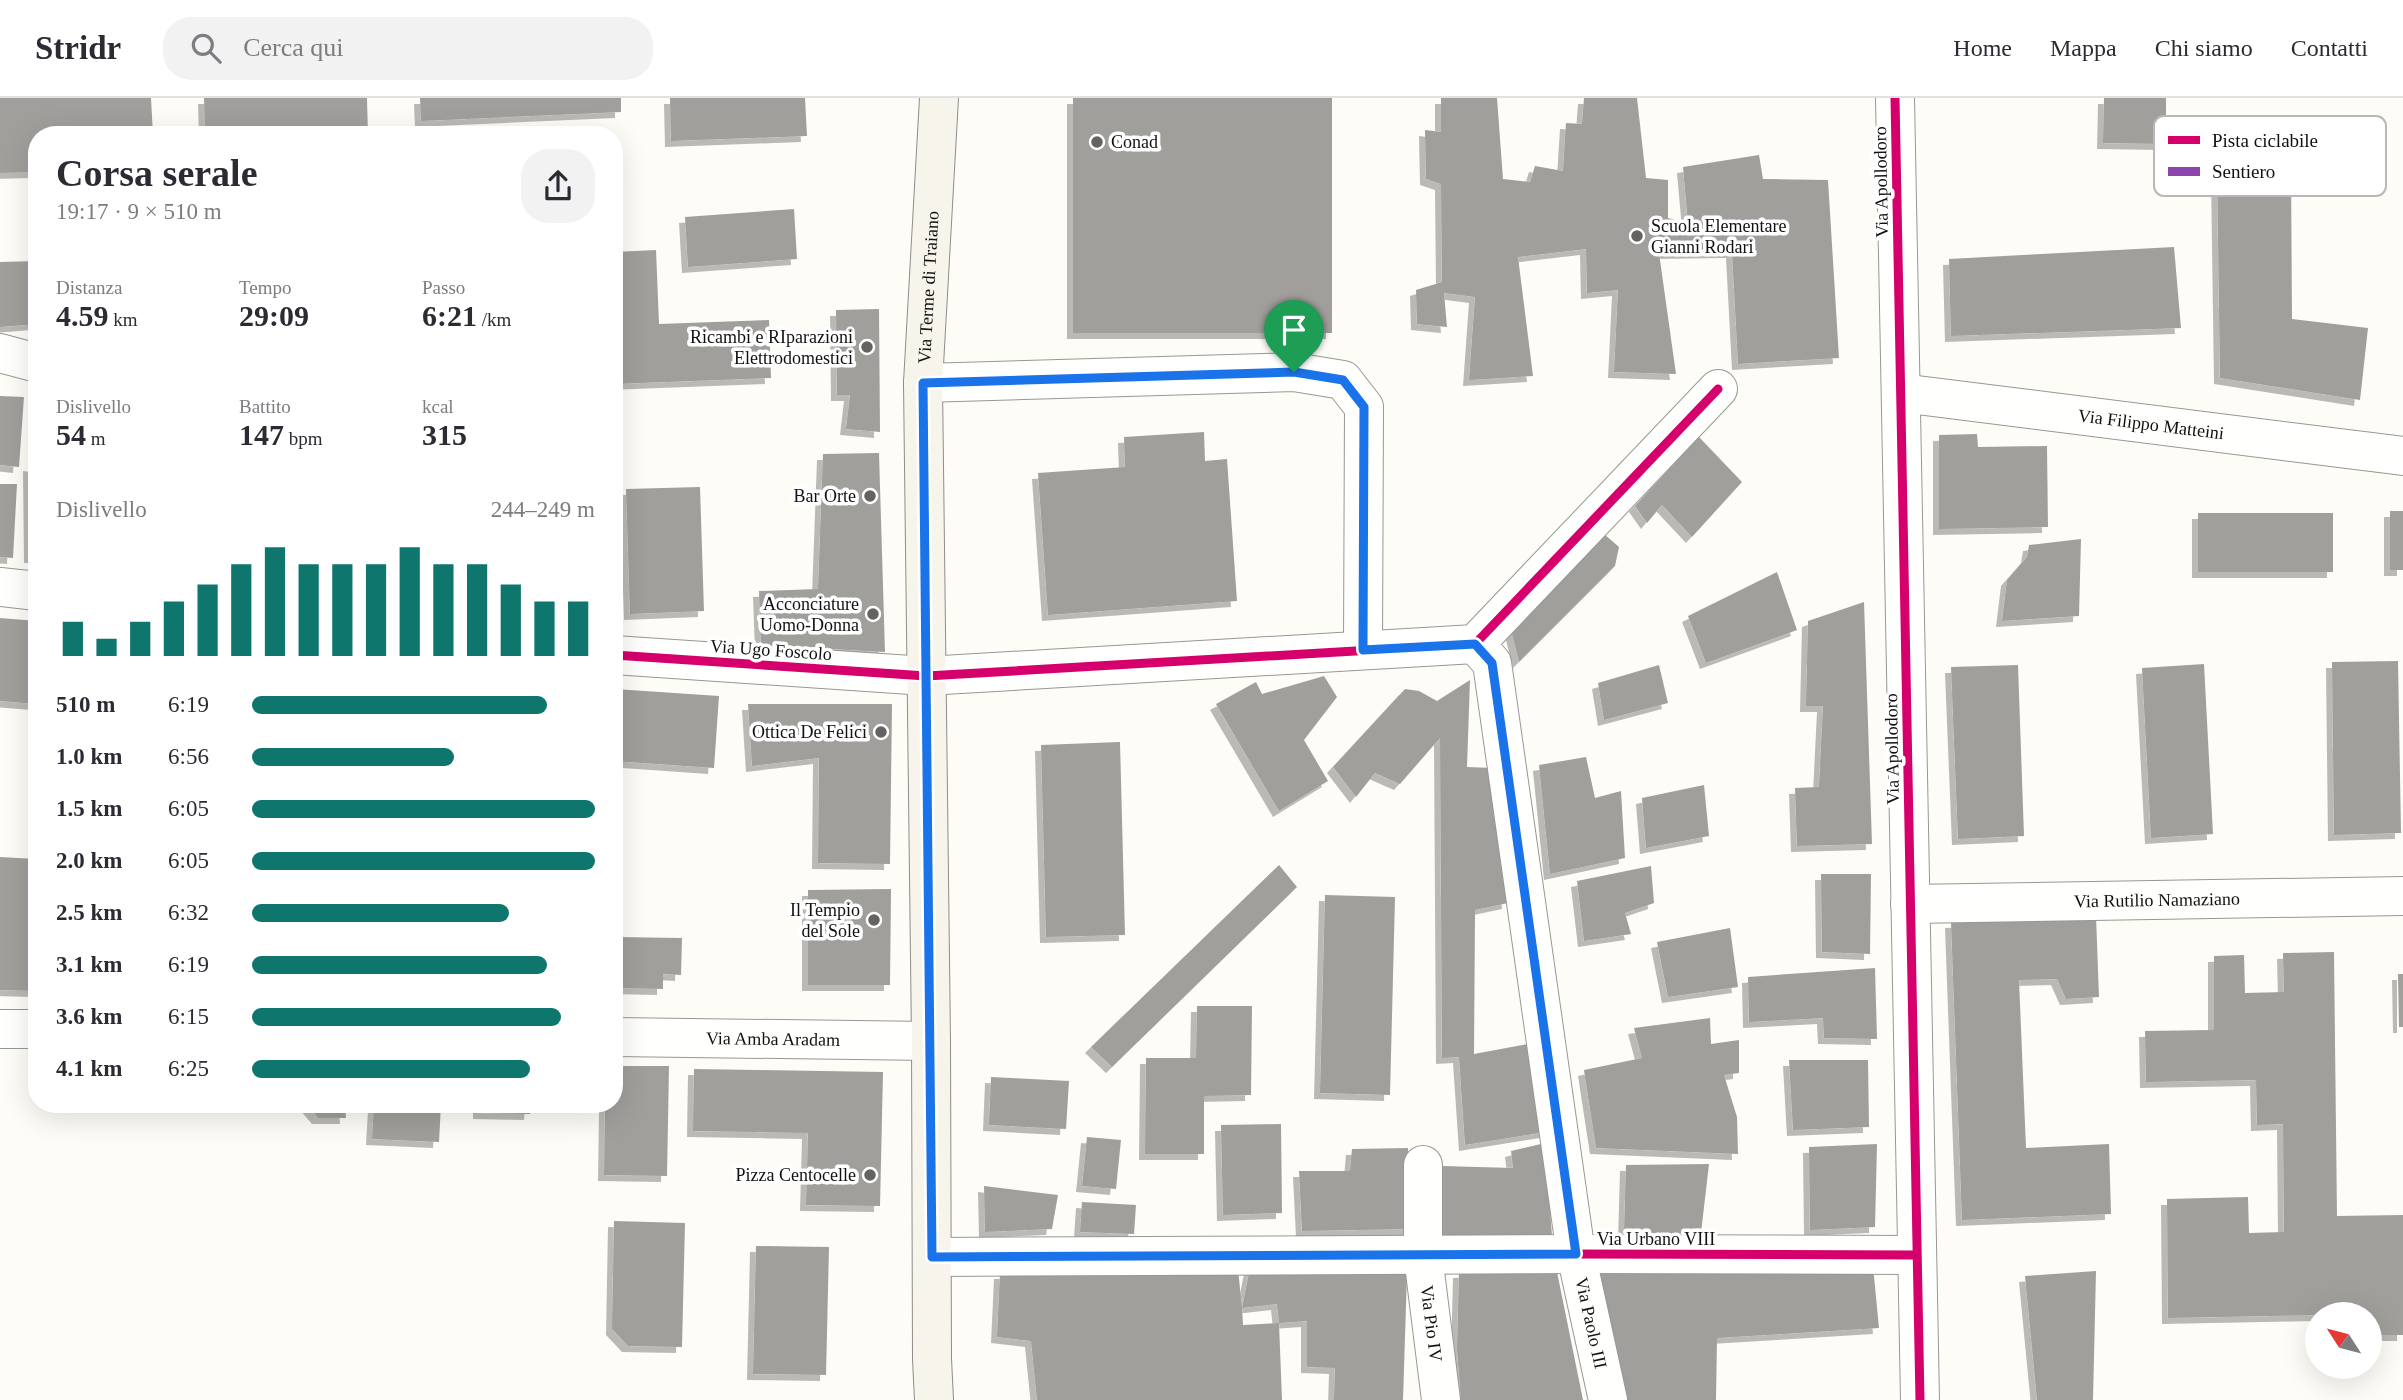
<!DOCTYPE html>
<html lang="it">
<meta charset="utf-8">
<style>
body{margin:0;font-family:"Times New Roman",serif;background:#f2f2f3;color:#2b2b33;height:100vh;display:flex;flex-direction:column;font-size:26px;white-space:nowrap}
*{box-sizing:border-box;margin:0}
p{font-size:23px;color:#7c7c81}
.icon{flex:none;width:38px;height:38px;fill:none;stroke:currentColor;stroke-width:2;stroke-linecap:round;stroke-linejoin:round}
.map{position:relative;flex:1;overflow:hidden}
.details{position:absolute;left:28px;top:28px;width:595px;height:987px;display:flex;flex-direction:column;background:#fff;border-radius:28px;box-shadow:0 7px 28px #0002}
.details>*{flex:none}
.needle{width:46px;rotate:306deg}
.tools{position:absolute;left:2305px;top:1204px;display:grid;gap:14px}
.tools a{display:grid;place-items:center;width:77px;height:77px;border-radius:50%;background:#fff;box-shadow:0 7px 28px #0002;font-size:35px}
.pin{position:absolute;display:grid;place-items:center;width:60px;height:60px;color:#fff;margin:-72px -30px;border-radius:50% 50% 50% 0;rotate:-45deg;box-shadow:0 0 7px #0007}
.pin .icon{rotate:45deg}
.round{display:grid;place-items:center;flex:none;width:74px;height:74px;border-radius:28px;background:#f2f2f3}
.head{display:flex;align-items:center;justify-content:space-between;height:119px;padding:0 28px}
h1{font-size:38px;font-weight:600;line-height:52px}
.stats{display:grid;grid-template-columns:repeat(3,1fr);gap:10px;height:119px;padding:7px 28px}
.stats div{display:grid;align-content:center}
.stats b{font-size:30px;font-weight:600}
.stats small{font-size:19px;font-weight:400}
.stats p{font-size:19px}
.chart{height:196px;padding:14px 28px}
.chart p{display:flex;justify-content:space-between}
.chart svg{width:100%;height:126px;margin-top:7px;stroke:#0f766e;stroke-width:6}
ul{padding:0 28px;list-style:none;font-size:23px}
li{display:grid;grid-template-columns:112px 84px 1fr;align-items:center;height:52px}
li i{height:18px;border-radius:9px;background:#0f766e}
header{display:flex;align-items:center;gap:42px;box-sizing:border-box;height:98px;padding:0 35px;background:#fff;border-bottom:2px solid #e1e1e2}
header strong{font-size:33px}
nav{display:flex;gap:38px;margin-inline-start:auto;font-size:24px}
.search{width:490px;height:63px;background:#f2f2f3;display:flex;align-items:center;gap:18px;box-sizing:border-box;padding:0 24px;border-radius:28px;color:#7c7c81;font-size:26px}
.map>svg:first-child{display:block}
.building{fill:#a19f9c;filter:url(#shadow)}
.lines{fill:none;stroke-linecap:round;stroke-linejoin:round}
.street-casing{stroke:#979795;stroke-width:40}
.secondary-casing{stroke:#8e8d8b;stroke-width:40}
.street{stroke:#fffffe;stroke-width:38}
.secondary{stroke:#f6f4eb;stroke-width:38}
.quiet{stroke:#8e44ad;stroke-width:7;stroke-dasharray:14 7;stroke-linecap:butt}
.cycleway-casing{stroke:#fff;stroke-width:13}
.cycleway{stroke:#d6006c;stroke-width:9}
.route-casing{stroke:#fff;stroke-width:14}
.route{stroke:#1a73e8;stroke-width:9}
.poi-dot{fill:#646362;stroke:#fff;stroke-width:2.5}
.labels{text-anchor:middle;stroke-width:7;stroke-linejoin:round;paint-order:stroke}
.poi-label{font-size:18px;fill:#111;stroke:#fff;text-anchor:end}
.street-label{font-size:18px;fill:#111;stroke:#fff}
.key{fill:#fff;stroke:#b8b8b8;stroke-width:2}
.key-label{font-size:19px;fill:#111}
</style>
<header>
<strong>Stridr</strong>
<div class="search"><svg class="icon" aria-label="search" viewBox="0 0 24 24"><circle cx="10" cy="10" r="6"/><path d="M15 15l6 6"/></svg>Cerca qui</div>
<nav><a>Home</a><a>Mappa</a><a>Chi siamo</a><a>Contatti</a></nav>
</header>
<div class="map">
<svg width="2403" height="1302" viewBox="0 0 2403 1302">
<defs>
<filter id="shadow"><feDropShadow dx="-6" dy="6" stdDeviation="0" flood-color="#0004"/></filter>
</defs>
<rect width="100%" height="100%" fill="#fdfcf7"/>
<path class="building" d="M 0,0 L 151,0 L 153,37 L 37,37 L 37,74 L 0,75 Z
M 204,0 L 367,0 L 368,37 L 205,37 Z
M 420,0 L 621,0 L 621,14 L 421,23 Z
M 670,0 L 805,0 L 807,38 L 671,43 Z
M 1073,0 L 1332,0 L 1332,235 L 1073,235 Z
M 1441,0 L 1497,0 L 1503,81 L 1530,84 L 1535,68 L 1563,73 L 1566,25 L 1582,26 L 1584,0 L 1637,0 L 1646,80 L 1668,82 L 1668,120 L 1688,125 L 1683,69 L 1759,57 L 1763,81 L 1828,82 L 1839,260 L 1738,266 L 1732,154 L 1659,155 L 1676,276 L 1614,274 L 1618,192 L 1587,195 L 1586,151 L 1518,159 L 1533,278 L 1469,282 L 1475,199 L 1444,195 L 1447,229 L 1417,226 L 1416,192 L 1442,184 L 1441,86 L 1426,81 L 1425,32 L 1441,34 Z
M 2104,0 L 2166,0 L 2166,46 L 2103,45 Z
M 2291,67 L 2292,221 L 2368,230 L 2360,302 L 2220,280 L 2217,71 Z
M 794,111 L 797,161 L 688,169 L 685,119 Z
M 2174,149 L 2181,230 L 1951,238 L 1949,161 Z
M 656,152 L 659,226 L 769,222 L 771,280 L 614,286 L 614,154 Z
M 37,163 L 37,226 L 0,229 L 0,164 Z
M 879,211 L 880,334 L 846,331 L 850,297 L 837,297 L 836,212 Z
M 0,298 L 24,299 L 19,369 L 0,367 Z
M 1204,334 L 1205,363 L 1227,361 L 1237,503 L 1048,517 L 1038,375 L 1125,369 L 1124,339 Z
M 1977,336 L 1978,349 L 2047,348 L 2048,429 L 1939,431 L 1939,337 Z
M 1699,339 L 1742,384 L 1692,439 L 1662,407 L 1647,425 L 1635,408 Z
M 879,355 L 885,554 L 761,547 L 759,493 L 818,491 L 823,356 Z
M 29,367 L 37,368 L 37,459 L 30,459 Z
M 0,386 L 17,386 L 13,460 L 0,459 Z
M 700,389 L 704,513 L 630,516 L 626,391 Z
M 2390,413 L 2403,413 L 2403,472 L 2390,472 Z
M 2198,415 L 2333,415 L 2333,474 L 2198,474 Z
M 1604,436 L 1619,449 L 1615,468 L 1519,564 L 1511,532 Z
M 2081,441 L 2079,518 L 2002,523 L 2007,482 L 2027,459 L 2029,447 Z
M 1777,474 L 1797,532 L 1706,565 L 1688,518 Z
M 1864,504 L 1872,746 L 1797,748 L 1795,690 L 1819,689 L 1823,608 L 1806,608 L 1808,523 Z
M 0,520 L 37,523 L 37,606 L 0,603 Z
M 2398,563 L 2401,735 L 2334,737 L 2332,564 Z
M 2204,566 L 2213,736 L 2151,740 L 2142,570 Z
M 1659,567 L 1668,605 L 1604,622 L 1598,585 Z
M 2018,567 L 2024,738 L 1958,741 L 1951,569 Z
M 1324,578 L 1337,599 L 1304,642 L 1328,683 L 1279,713 L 1216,606 L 1256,584 L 1262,596 Z
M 1470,582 L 1467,669 L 1493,670 L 1508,805 L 1475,812 L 1474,956 L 1533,945 L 1546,1034 L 1465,1047 L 1459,959 L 1442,960 L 1440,640 L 1400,686 L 1375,675 L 1356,699 L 1333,669 L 1405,591 L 1419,593 L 1437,603 Z
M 615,591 L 719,598 L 714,670 L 614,663 Z
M 748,606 L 892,606 L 890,766 L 818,765 L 819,660 L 752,668 Z
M 1120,644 L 1125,837 L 1046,839 L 1041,647 Z
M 1586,659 L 1595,700 L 1621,693 L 1625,760 L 1550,776 L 1539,667 Z
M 1704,687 L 1709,738 L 1646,750 L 1642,700 Z
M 0,759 L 37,761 L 37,893 L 0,892 Z
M 1279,767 L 1297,789 L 1112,969 L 1091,949 Z
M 1651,768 L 1654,805 L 1625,815 L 1631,836 L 1584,843 L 1577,783 Z
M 1821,776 L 1871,776 L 1870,856 L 1822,854 Z
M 891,791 L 890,887 L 808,887 L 808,792 Z
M 1325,797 L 1395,799 L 1390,997 L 1320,995 Z
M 2096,818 L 2099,899 L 2066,901 L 2057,881 L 2019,882 L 2026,1050 L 2109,1046 L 2111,1116 L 1962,1122 L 1951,824 Z
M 1730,830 L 1738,889 L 1668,899 L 1657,844 Z
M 617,839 L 682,840 L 681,877 L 663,876 L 663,891 L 616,890 Z
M 2334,854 L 2337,1118 L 2403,1117 L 2403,1237 L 2370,1237 L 2370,1216 L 2168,1220 L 2167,1101 L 2248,1099 L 2249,1135 L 2284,1134 L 2283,1026 L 2257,1027 L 2256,982 L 2146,984 L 2145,933 L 2214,932 L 2214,858 L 2244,857 L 2245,895 L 2284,894 L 2283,855 Z
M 1875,870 L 1877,941 L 1824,940 L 1823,920 L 1749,924 L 1748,879 Z
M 2398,876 L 2403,876 L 2403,929 L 2399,929 Z
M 1197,908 L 1252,908 L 1251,997 L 1204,998 L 1204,1056 L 1145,1056 L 1146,960 L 1196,960 Z
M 1710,920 L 1711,946 L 1739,942 L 1739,975 L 1724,977 L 1737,1019 L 1738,1056 L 1596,1050 L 1584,972 L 1642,960 L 1634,930 Z
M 1789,962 L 1868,962 L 1869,1029 L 1793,1032 Z
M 614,968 L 669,968 L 667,1078 L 604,1077 L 605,1006 L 614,1006 Z
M 694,971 L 883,974 L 880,1108 L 806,1107 L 808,1035 L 693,1033 Z
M 991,979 L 1069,983 L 1066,1031 L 989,1027 Z
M 306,1006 L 345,1006 L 346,1020 L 318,1020 Z
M 374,1006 L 441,1006 L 439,1044 L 372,1041 Z
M 479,1006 L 531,1006 L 530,1016 L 479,1015 Z
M 1281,1026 L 1282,1115 L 1223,1117 L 1221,1027 Z
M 1087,1039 L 1121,1042 L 1116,1091 L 1082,1088 Z
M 1545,1045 L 1552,1138 L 1443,1137 L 1443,1068 L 1513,1070 L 1511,1053 Z
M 1877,1046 L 1875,1129 L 1810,1132 L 1809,1049 Z
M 1408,1050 L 1411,1131 L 1302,1133 L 1299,1073 L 1350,1073 L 1352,1051 Z
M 1709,1066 L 1701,1135 L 1624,1136 L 1626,1067 Z
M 984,1088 L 1058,1097 L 1052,1131 L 985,1134 Z
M 1082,1104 L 1136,1107 L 1134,1136 L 1080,1134 Z
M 614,1123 L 685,1125 L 682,1249 L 628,1248 L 612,1231 Z
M 756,1148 L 829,1149 L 826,1277 L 753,1276 Z
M 1873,1168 L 1879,1230 L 1717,1240 L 1716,1302 L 1625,1302 L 1597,1175 Z
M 1556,1169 L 1583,1302 L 1461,1302 L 1457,1251 L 1459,1174 Z
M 1250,1170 L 1407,1176 L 1403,1302 L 1334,1302 L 1335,1270 L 1307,1269 L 1307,1223 L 1279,1225 L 1277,1206 L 1242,1210 L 1243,1227 L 1279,1225 L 1282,1302 L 1037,1302 L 1031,1243 L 997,1239 L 1000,1175 L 1238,1171 L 1242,1210 Z
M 2096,1173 L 2093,1302 L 2037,1302 L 2025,1178 Z"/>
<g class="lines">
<defs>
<g id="street">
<path d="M 1895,0 L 1920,1302"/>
<path d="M 0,255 L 37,265"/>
<path d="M 923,285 L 1294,274 L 1343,282 L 1364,309 L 1363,552"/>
<path id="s1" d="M 1901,295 L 2403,358"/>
<path d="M 0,489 L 37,493"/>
<path id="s2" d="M 1475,546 L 1492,565 L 1576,1156 L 1608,1302"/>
<path d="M 614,557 L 926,578 L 1475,546 L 1718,291"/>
<path id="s3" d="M 1910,806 L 2403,798"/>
<path d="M 0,931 L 37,931"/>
<path id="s4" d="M 614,939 L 931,943"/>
<path id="s5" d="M 1423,1067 L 1423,1158 L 1441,1302"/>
<path d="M 932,1159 L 1576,1156 L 1917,1157"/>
</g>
<g id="secondary">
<path id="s6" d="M 934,1302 L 932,1261 L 931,943 L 923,285 L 939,0"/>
</g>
</defs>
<use href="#street" class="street-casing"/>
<use href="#secondary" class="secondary-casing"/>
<use href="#street" class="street"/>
<use href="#secondary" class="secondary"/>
<path class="quiet" d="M 1475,546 L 1492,565"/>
<defs>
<path id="cycleway" d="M 1895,0 L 1920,1302
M 614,557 L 926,578 L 1475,546 L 1718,291
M 932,1159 L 1576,1156 L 1917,1157"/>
</defs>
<use href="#cycleway" class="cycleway-casing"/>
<use href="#cycleway" class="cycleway"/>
</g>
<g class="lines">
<defs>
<path id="route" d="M 1294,274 L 1343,282 L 1364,309 L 1363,552 L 1475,546 L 1492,565 L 1576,1156 L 932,1159 L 923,285 Z"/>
</defs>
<use href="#route" class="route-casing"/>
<use href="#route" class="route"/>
</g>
<g class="poi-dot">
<circle cx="1097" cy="44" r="7"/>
<circle cx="1637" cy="138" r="7"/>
<circle cx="867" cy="249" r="7"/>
<circle cx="870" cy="398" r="7"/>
<circle cx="873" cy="516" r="7"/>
<circle cx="881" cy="634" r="7"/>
<circle cx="874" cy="822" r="7"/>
<circle cx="870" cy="1077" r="7"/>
</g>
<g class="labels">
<g class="poi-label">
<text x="1111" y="50" text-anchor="start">Conad</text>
<text x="1651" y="134" text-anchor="start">Scuola Elementare<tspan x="1651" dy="21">Gianni Rodari</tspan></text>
<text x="853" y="245">Ricambi e RIparazioni<tspan x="853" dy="21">Elettrodomestici</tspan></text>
<text x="856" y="404">Bar Orte</text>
<text x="859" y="512">Acconciature<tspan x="859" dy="21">Uomo-Donna</tspan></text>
<text x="867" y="640">Ottica De Felici</text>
<text x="860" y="818">Il Tempio<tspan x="860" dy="21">del Sole</tspan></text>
<text x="856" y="1083">Pizza Centocelle</text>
</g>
<g class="street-label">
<text transform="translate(1881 84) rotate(-91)" y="6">Via Apollodoro</text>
<text dy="6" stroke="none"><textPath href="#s6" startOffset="1113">Via Terme di Traiano</textPath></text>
<text dy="6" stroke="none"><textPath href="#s1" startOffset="252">Via Filippo Matteini</textPath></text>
<text transform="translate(771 552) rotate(4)" y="6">Via Ugo Foscolo</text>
<text transform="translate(1892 651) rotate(-91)" y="6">Via Apollodoro</text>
<text dy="6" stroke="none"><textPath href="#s3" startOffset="247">Via Rutilio Namaziano</textPath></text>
<text dy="6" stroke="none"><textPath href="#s4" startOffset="159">Via Amba Aradam</textPath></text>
<text x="1656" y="1147">Via Urbano VIII</text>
<text dy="6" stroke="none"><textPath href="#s2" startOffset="693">Via Paolo III</textPath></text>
<text dy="6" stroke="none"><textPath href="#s5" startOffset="159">Via Pio IV</textPath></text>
</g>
</g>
<rect x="2154" y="18" width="232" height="80" rx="10" class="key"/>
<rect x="2168" y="38" width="32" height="8" fill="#d6006c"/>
<rect x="2168" y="69" width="32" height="9" fill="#8e44ad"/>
<g class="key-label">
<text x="2212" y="49">Pista ciclabile</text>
<text x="2212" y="80">Sentiero</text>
</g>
</svg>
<div class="tools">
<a><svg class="needle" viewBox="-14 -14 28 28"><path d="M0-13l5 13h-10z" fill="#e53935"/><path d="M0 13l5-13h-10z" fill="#7c7c81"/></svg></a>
</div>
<div class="pin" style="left:1294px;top:274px;background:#1e9e55"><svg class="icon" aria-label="arrive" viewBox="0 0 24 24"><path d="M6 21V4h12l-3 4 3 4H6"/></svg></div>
<section class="details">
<div class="head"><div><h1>Corsa serale</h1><p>19:17 · 9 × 510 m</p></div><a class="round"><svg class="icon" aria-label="share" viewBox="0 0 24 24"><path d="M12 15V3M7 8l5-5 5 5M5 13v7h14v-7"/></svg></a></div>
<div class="stats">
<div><p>Distanza</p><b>4.59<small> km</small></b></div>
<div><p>Tempo</p><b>29:09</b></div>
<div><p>Passo</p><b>6:21<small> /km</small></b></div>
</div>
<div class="stats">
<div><p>Dislivello</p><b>54<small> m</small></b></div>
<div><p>Battito</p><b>147<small> bpm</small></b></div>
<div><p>kcal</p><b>315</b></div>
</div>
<div class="chart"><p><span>Dislivello</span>244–249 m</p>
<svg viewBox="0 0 160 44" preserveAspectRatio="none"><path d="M5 44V32M15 44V38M25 44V32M35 44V25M45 44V19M55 44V12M65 44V6M75 44V12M85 44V12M95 44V12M105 44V6M115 44V12M125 44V12M135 44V19M145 44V25M155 44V25"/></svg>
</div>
<ul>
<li><b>510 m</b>6:19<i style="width:86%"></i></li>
<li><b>1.0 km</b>6:56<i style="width:59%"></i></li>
<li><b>1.5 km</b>6:05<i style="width:100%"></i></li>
<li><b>2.0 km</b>6:05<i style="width:100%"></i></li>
<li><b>2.5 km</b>6:32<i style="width:75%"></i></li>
<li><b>3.1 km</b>6:19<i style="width:86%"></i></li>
<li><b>3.6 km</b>6:15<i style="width:90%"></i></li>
<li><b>4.1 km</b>6:25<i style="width:81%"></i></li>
</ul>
</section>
</div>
